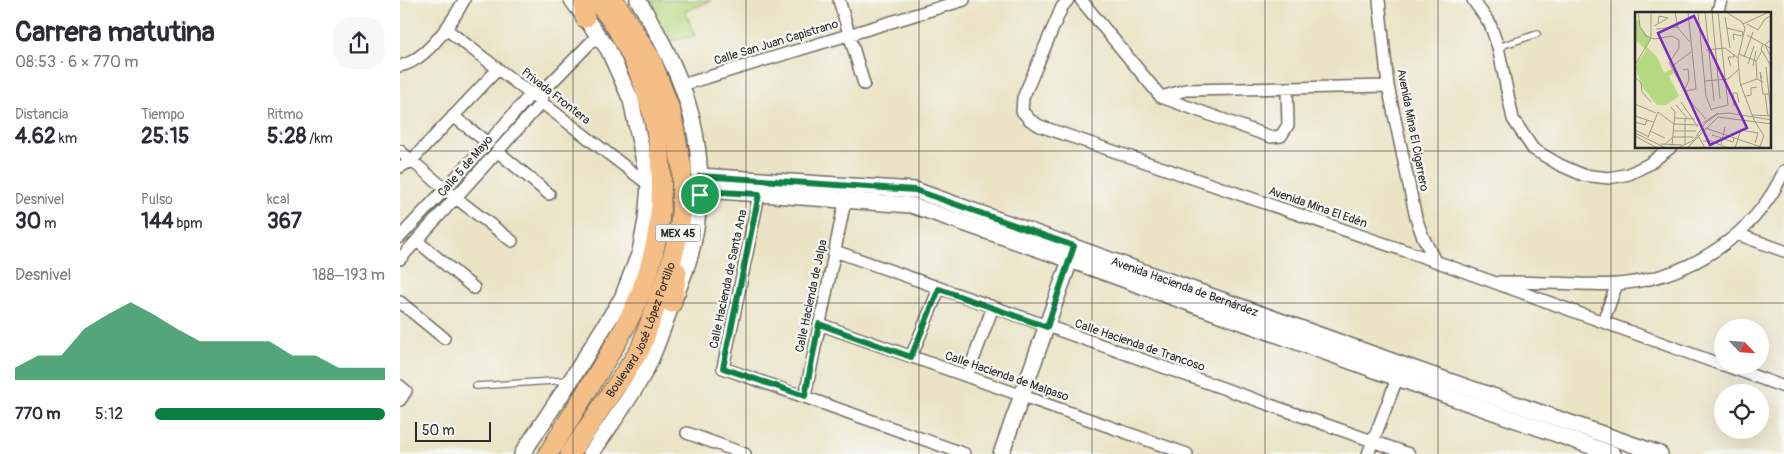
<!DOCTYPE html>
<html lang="es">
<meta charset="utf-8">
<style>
body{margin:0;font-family:Pangolin,sans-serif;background:#f7f7f7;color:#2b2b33;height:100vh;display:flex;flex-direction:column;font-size:19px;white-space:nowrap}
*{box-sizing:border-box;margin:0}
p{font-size:16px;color:#7c7c81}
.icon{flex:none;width:28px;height:28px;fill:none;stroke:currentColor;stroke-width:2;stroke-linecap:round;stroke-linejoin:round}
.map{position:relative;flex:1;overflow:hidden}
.drawer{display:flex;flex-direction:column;background:#fff;width:400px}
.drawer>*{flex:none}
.needle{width:32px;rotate:115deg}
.controls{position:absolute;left:1314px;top:319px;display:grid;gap:10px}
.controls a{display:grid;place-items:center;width:55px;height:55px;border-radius:50%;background:#fff;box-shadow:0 5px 20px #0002;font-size:25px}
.scale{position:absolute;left:15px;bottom:12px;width:76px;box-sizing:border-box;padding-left:5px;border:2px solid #2b2b2b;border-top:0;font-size:14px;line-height:18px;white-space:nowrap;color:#2b2b2b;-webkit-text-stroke:4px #f6f6f2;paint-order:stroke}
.pin{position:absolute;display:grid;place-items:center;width:42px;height:42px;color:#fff;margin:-21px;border:2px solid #fff;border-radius:50%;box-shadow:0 1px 5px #0007}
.round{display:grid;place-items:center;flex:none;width:52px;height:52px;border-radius:20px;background:#f7f7f7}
.headline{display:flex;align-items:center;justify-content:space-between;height:85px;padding:0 15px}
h1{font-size:28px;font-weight:800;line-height:38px}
.metrics{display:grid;grid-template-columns:repeat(3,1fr);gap:8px;height:85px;padding:5px 15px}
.metrics div{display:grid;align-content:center}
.metrics b{font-size:21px;font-weight:800}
.metrics small{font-size:14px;font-weight:400}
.metrics p{font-size:14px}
.chart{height:140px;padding:10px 15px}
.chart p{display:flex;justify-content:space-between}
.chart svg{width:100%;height:90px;margin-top:5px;fill:#0b8043;opacity:.7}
ul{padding:0 15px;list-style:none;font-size:16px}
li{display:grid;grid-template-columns:80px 60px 1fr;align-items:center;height:38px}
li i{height:12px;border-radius:6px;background:#0b8043}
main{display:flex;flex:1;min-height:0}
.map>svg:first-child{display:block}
.green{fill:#b5d981;stroke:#708256}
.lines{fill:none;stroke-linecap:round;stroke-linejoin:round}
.service-casing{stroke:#6e6b61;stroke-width:8}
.minor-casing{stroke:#6e6b61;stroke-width:14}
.tertiary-casing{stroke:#6e6b61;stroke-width:18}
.primary-casing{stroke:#6e6b61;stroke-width:21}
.service{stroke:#fff;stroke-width:5.5}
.minor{stroke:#fff;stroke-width:11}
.tertiary{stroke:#fff;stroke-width:15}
.primary{stroke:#f5be86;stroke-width:19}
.route-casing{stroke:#fff;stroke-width:10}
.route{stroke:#0b8043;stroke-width:6}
.grid{fill:none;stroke:#2b2b2b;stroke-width:1;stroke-opacity:0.55}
.labels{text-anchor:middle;stroke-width:4.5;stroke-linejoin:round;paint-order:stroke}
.shield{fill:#f6f6f2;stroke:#686867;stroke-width:1}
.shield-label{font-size:11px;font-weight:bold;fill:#2b2b2b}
.street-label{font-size:12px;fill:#2b2b2b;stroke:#f6f6f2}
.inset-road{fill:none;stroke:#9e9987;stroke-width:1}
.view{fill:#7b2cbf;fill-opacity:0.15;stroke:#7b2cbf;stroke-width:2.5}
.inset-edge{fill:none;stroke:#2b2b2b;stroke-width:2.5}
</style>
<main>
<section class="drawer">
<div class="headline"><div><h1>Carrera matutina</h1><p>08:53 · 6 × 770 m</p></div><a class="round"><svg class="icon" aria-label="share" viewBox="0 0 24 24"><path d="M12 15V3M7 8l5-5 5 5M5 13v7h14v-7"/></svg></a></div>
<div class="metrics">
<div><p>Distancia</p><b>4.62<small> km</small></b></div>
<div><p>Tiempo</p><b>25:15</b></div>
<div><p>Ritmo</p><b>5:28<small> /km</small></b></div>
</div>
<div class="metrics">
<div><p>Desnivel</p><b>30<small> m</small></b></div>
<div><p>Pulso</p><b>144<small> bpm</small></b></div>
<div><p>kcal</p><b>367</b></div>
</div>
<div class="chart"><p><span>Desnivel</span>188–193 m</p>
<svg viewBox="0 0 160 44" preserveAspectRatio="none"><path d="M0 44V38L10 32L20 32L30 19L40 12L50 6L60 12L70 19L80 25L90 25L100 25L110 25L120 32L130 32L140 38L150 38L160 38V44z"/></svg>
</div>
<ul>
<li><b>770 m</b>5:12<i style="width:100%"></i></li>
</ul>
</section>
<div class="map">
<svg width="1384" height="454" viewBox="0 0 1384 454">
<rect width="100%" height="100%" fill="#f6f6f2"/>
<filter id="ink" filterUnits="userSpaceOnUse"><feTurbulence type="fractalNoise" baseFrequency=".02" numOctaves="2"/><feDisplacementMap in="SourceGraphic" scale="10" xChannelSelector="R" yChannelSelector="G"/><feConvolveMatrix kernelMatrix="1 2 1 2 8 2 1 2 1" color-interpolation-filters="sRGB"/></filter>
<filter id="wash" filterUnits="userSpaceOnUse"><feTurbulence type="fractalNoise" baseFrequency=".0096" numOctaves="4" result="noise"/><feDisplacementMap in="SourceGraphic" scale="20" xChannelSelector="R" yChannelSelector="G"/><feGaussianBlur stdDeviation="1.12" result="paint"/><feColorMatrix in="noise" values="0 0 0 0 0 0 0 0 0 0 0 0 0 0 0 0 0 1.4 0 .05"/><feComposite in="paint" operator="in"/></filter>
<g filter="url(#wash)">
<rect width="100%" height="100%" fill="#eae3c4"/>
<path class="green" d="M 245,0 L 311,0 L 311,1 L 285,11 L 295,36 L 267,42 Z"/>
</g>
<g filter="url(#ink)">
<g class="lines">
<defs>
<path id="service" d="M 1098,47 L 1137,34
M 76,386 L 169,380"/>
<path id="minor" d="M 439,0 L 464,84
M 668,0 L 662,7 L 623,98 L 622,111 L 630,120 L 640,126 L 1035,261 L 1322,365
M 681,0 L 761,97 L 871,137 L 881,136 L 888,125 L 887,88
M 979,0 L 988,86 L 1016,218 L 1023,237 L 1035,261
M 1073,0 L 1090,24 L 1098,47 L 1113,119 L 1133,149 L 1160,165 L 1183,175 L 1209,178 L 1229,174 L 1249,164 L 1270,148
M 1317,14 L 1321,0
M 46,29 L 249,185
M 0,66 C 4,65 7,64 11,62 C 32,51 53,21 64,0
M 282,85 L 564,0
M 761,97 L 786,90 L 988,86
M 53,116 L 88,143
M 0,151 L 56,198 L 112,241
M 97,151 L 149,194
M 0,167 L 11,161 L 98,69
M 359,195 L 323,368 L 565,454
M 1337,234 L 1384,251
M 0,237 L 88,143 L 131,94 L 145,89 L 198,35
M 17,241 L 74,288
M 435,251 L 1009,454
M 0,259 L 142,102 L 143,95
M 1100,282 C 1127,282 1153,283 1180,284 C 1193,284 1206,285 1218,284 C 1288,278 1355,236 1384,171
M 0,302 L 44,338
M 1203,322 L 1217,284
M 419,324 L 787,454
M 511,357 L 539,289
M 1324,365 L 1384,387
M 567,376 L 593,307
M 0,386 L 6,391 L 0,400
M 405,396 L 445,201
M 287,433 L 345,454
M 968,454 L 1000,371"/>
<g id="tertiary">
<path id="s1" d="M 300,176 L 515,190 L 1003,365 L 1260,454"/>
<path d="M 300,195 L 319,191 L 511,205 L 670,260 L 997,378 L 1213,454"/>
<path d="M 122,454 L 171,380 L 222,298 L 240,252 L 246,220 L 249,185 L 231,100 L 208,49 L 172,0"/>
<path d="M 191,454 C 208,428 228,402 243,375 C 254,356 261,332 269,312 C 278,289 288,268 293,244 C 313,150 287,79 238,0"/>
<path d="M 601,454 L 673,252"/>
</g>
<g id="primary">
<path d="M 183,0 L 185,18"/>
<path d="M 272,303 L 277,272"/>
<path d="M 148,454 C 164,428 180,402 196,376 C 213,348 231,320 242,289 C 275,204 265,113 220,34 C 214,22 204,11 196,0"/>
<path id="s2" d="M 170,454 L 240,350 L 270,267 L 279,231 L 281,214 L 282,168 L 271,112 L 251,59 L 214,0"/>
</g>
</defs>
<use href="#service" class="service-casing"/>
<use href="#minor" class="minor-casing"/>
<use href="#tertiary" class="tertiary-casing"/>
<use href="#primary" class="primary-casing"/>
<use href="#service" class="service"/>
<use href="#minor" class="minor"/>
<use href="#tertiary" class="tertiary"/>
<use href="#primary" class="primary"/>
</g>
</g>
<g class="lines" filter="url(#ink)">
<defs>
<path id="route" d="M 300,176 L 515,190 L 674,246 L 647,327 L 539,289 L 511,357 L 419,324 L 405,396 L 323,368 L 359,194 L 319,192 L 300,195 Z"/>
</defs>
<use href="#route" class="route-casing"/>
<use href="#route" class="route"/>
</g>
<path class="grid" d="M 173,0 L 173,454M 346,0 L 346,454M 519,0 L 519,454M 692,0 L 692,454M 865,0 L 865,454M 1038,0 L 1038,454M 1211,0 L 1211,454M 0,151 L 1384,151M 0,303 L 1384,303"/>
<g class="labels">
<rect class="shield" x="255.5" y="224.5" width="45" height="17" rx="4"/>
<g class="shield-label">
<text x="278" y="237">MEX 45</text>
</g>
<g class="street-label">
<text transform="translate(376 42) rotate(-17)" y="4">Calle San Juan Capistrano</text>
<text transform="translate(156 96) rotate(38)" y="4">Privada Frontera</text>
<text transform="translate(1013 130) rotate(79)" y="4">Avenida Mina El Cigarrero</text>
<text transform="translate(65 166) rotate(-49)" y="4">Calle 5 de Mayo</text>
<text transform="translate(918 207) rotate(19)" y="4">Avenida Mina El Edén</text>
<text transform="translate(328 279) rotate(-78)" y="4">Calle Hacienda de Santa Ana</text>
<text dy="4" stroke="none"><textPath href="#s1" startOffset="502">Avenida Hacienda de Bernárdez</textPath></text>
<text transform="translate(411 296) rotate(-78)" y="4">Calle Hacienda de Jalpa</text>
<text dy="4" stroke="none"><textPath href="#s2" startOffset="144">Boulevard José López Portillo</textPath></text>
<text transform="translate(740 345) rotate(19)" y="4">Calle Hacienda de Trancoso</text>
<text transform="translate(607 376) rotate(19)" y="4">Calle Hacienda de Malpaso</text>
</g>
</g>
<g transform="translate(1235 12)">
<rect width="136" height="136" fill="#eae3c4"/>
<path d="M 4,8 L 5,15 L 16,27 L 12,35 L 22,45 L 29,61 L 37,57 L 39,61 L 34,64 L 44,84 L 31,93 L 22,93 L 8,76 L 0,55 L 11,38 L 3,30 L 0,31 L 0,9 Z" fill="#b5d981"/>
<path class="inset-road" d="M 3,0 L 5,15 L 11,24 L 19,27 L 37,24 L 44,28 L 44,36 L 34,51 L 50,79 L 61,77 L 53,0M 40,0 L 43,16M 63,0 L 71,84 L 77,99M 70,0 L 79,89M 77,0 L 85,87M 91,0 L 107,10 L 110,16 L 103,46 L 105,71 L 119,108M 90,5 L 95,36M 23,11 L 24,4 L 33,6M 108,12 L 134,0M 112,12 L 123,18 L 130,7 L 137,3M 19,14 L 33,6M 92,16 L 108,20 L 107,24 L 98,22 L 99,28M 21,17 L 42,15 L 55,30M 112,23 L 137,37M 137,26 L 130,33 L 137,47M 128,32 L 126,37 L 137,56M 71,38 L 90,36 L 103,46M 104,42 L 121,49 L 127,39M 109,45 L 118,20M 121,49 L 122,67M 113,52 L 119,34M 0,53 L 16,26 L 16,0M 96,54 L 93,45 L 99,45 L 99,42M 118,54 L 121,39M 36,55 L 56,40M 131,55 L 135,92M 48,58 L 53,57 L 54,68 L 49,79M 0,65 L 6,71 L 7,80 L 16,90M 127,66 L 125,60 L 128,82 L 134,82M 69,69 L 93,67 L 104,57M 105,73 L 122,67 L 128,70M 130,82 L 133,104M 111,84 L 116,83 L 116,76 L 122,75M 52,86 L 71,107M 46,90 L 63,115M 0,92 L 21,101M 41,93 L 52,106M 99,94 L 98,81 L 102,81 L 104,91M 36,95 L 40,100 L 37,134M 77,97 L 93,93 L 83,0M 117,103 L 137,104M 0,104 L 18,110M 40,106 L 60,107M 119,108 L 129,124 L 124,136M 0,110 L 10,113 L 12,108M 68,111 L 83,101M 70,116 L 129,136M 0,118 L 14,125M 15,119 L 30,126M 39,119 L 61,119M 0,121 L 31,136M 62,122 L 70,136M 77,123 L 98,130 L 99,126M 0,124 L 22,136M 13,125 L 23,100 L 39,112 L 63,113M 68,129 L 76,129 L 93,136M 26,132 L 47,133M 30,132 L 38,125 L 59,125M 50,132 L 50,107M 86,133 L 90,115M 43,136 L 59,128 L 70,111 L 83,102 L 94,101 L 137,108M 52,136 L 83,105 L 137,112M 100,136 L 106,118 L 123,121 L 120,131"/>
<path class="view" d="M 59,4 L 112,116 L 75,133 L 23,21 Z"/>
<rect width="136" height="136" class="inset-edge"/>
</g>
</svg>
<div class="controls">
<a><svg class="needle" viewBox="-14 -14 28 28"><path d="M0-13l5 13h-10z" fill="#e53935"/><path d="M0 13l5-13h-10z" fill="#7c7c81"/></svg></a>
<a><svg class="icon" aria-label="locate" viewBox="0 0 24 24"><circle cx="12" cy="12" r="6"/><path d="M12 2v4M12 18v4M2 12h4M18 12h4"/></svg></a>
</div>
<div class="scale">50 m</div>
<div class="pin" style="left:300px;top:195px;background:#1e9e55"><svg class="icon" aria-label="arrive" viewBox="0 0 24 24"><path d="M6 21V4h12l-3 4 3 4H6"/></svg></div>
</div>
</main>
